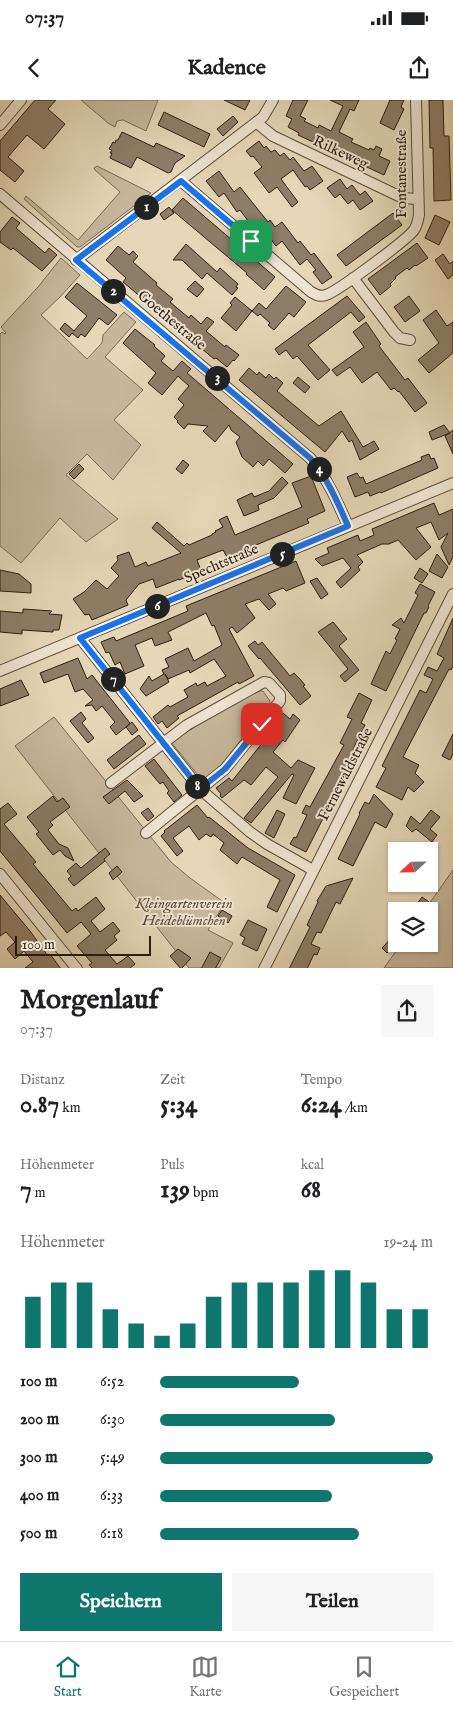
<!DOCTYPE html>
<html lang="de">
<meta charset="utf-8">
<style>
body{margin:0;font-family:"IM FELL English",serif;background:#f6f6f6;color:#202124;height:100vh;display:flex;flex-direction:column;font-size:19px;white-space:nowrap}
*{box-sizing:border-box;margin:0}
p{font-size:16px;color:#757577}
.icon{flex:none;width:28px;height:28px;fill:none;stroke:currentColor;stroke-width:2;stroke-linecap:round;stroke-linejoin:round}
.map{position:relative;height:868px;overflow:hidden}
.sheet{display:flex;flex-direction:column;background:#fff;flex:1}
.sheet>*{flex:none}
.needle{width:32px;rotate:248deg}
.buttons{position:absolute;left:388px;top:742px;display:grid;gap:10px}
.buttons a{display:grid;place-items:center;width:50px;height:50px;border-radius:0px;background:#fff;box-shadow:0 1px 4px #0004;font-size:25px}
.scale{position:absolute;left:15px;bottom:12px;width:136px;box-sizing:border-box;padding-left:5px;border:2px solid #2e1d10;border-top:0;font-size:14px;line-height:18px;white-space:nowrap;color:#2e1d10;-webkit-text-stroke:4px #eee5d0;paint-order:stroke}
.pin{position:absolute;display:grid;place-items:center;width:42px;height:42px;color:#fff;margin:-21px;border-radius:10px;box-shadow:0 2px 8px #0006}
.km{position:absolute;width:25px;height:25px;margin:-12px;border-radius:50%;background:#222;color:#fff;font-size:14px;line-height:25px;text-align:center}
.round{display:grid;place-items:center;flex:none;width:52px;height:52px;border-radius:0px;background:#f6f6f6}
.headline{display:flex;align-items:center;justify-content:space-between;height:85px;padding:0 20px}
h1{font-size:28px;font-weight:700;line-height:38px}
.figures{display:grid;grid-template-columns:repeat(3,1fr);gap:8px;height:85px;padding:5px 20px}
.figures div{display:grid;align-content:center}
.figures b{font-size:25px;font-weight:700}
.figures small{font-size:14px;font-weight:400}
.figures p{font-size:14px}
.chart{height:140px;padding:10px 20px}
.chart p{display:flex;justify-content:space-between}
.chart svg{width:100%;height:90px;margin-top:5px;stroke:#0f766e;stroke-width:6}
.action{display:flex;gap:10px;margin-top:auto;padding:10px 20px}
.action a{flex:1;height:58px;border-radius:0px;background:#0f766e;color:#fff;font-size:20px;font-weight:700;line-height:58px;text-align:center}
.action a+a{background:#f6f6f6;color:#202124}
ul{padding:0 20px;list-style:none;font-size:16px}
li{display:grid;grid-template-columns:80px 60px 1fr;align-items:center;height:38px}
li i{height:12px;border-radius:6px;background:#0f766e}
.status{display:flex;justify-content:space-between;align-items:center;height:35px;padding:0 25px;background:#fff;direction:ltr}
.status svg{height:14px;fill:currentColor}
header{display:flex;justify-content:space-between;align-items:center;height:65px;padding:0 20px;background:#fff;font-size:22px;font-weight:700}
.tabs{display:flex;justify-content:space-around;align-items:center;height:70px;border-top:1px solid #e0e0e0;background:#fff;font-size:14px;color:#757577}
.tabs a{display:grid;justify-items:center;gap:2px}
.tabs .selected{color:#0f766e}
.map>svg:first-child{display:block}
.green{fill:#c6b79b;stroke:#7a6a56}
.building{fill:#8d7e67;stroke:#2e1d10}
.lines{fill:none;stroke-linecap:round;stroke-linejoin:round}
.minor-casing{stroke:#5c4c3a;stroke-width:12}
.minor{stroke:#eee5d0;stroke-width:10}
.route-casing{stroke:#fff;stroke-width:10}
.route{stroke:#1a73e8;stroke-width:6}
.labels{text-anchor:middle;stroke-width:4;stroke-linejoin:round;paint-order:stroke}
.street-label{font-size:15px;fill:#2e1d10;stroke:#eee5d0}
.park-label{font-size:15px;font-style:italic;fill:#5c4b3a;stroke:#eee5d0}
</style>
<div class="status"><b>07:37</b><svg viewBox="0 0 49 12"><path d="M0 12V9h3v3zM5 12V6h3v6zM10 12V3h3v9zM15 12V0h3v12zM26 1h20v11H26zM47 4h2v5h-2z"/></svg></div>
<header><svg class="icon" aria-label="back" viewBox="0 0 24 24"><path d="M15 5l-7 7 7 7"/></svg>Kadence<svg class="icon" aria-label="share" viewBox="0 0 24 24"><path d="M12 15V3M7 8l5-5 5 5M5 13v7h14v-7"/></svg></header>
<div class="map">
<svg width="453" height="869" viewBox="0 0 453 869">
<rect width="100%" height="100%" fill="#e5d7b7"/>
<filter id="stains"><feTurbulence type="fractalNoise" baseFrequency=".004" numOctaves="4"/><feColorMatrix values="0 0 0 0 .2 0 0 0 0 .09 0 0 0 0 .02 0 0 0 .5 -.17"/></filter>
<radialGradient id="worn" r=".72"><stop offset=".6" stop-color="#630" stop-opacity="0"/><stop offset="1" stop-color="#630" stop-opacity=".3"/></radialGradient>
<path class="green" d="M 81,0 L 158,0 L 146,31 L 123,20 L 117,21 L 115,27 L 108,23 Z
M 97,66 L 151,93 L 80,147 L 77,147 L 24,99 L 26,96 L 78,140 L 120,92 L 95,70 L 94,68 Z
M 61,158 L 80,175 L 60,197 L 41,215 L 87,259 L 102,243 L 103,235 L 124,212 L 136,222 L 105,257 L 143,290 L 114,320 L 141,345 L 113,380 L 87,354 L 66,375 L 118,419 L 86,442 L 60,418 L 21,463 L 0,446 L 0,234 L 2,232 L 5,234 L 6,233 L 1,227 L 38,187 Z
M 258,591 L 263,591 L 270,601 L 270,604 L 221,665 L 204,680 L 201,679 L 171,642 L 204,621 Z
M 54,617 L 171,762 L 190,778 L 225,803 L 208,830 L 233,843 L 219,868 L 189,868 L 15,646 Z
M 453,770 L 453,868 L 384,868 L 401,844 L 429,844 L 429,811 L 424,811 Z"/>
<path class="building" d="M 35,0 L 56,0 L 48,9 L 65,24 L 44,49 L 27,35 L 8,57 L 24,71 L 15,82 L 0,70 L 0,41 Z
M 224,0 L 250,0 L 245,10 Z
M 293,0 L 308,0 L 300,16 L 306,19 L 304,21 L 318,28 L 319,25 L 331,31 L 343,6 L 330,0 L 359,0 L 354,11 L 350,9 L 339,32 L 353,39 L 351,42 L 369,50 L 370,48 L 374,50 L 376,46 L 382,49 L 379,56 L 390,61 L 384,75 L 298,35 L 299,33 L 288,27 L 292,19 L 286,16 Z
M 390,0 L 404,0 L 401,7 L 404,9 L 394,30 L 380,23 Z
M 429,0 L 443,0 L 444,36 L 449,36 L 451,100 L 434,101 L 433,48 L 430,48 Z
M 164,12 L 210,34 L 204,47 L 158,25 Z
M 233,16 L 238,22 L 223,36 L 217,29 Z
M 122,32 L 154,47 L 156,43 L 185,56 L 175,63 L 171,72 L 168,73 L 137,57 L 131,68 L 110,58 L 112,53 L 110,53 L 112,50 L 109,49 L 113,42 L 115,43 L 116,40 L 118,40 Z
M 259,41 L 264,48 L 266,46 L 271,52 L 275,50 L 280,56 L 284,53 L 290,60 L 293,57 L 304,71 L 312,66 L 323,81 L 310,90 L 307,86 L 305,87 L 293,70 L 281,79 L 298,102 L 292,107 L 277,87 L 269,93 L 254,73 L 262,67 L 253,56 L 251,57 L 246,51 Z
M 219,71 L 234,92 L 240,87 L 268,122 L 270,120 L 275,127 L 282,122 L 298,143 L 300,141 L 311,155 L 314,153 L 332,177 L 322,184 L 313,172 L 316,170 L 307,159 L 300,165 L 282,141 L 276,146 L 260,125 L 254,129 L 240,110 L 237,112 L 224,93 L 219,97 L 206,81 Z
M 340,79 L 347,89 L 352,85 L 360,95 L 365,91 L 373,101 L 360,110 L 353,100 L 348,104 L 340,94 L 335,98 L 327,88 Z
M 183,98 L 275,177 L 264,190 L 246,174 L 247,173 L 172,110 Z
M 169,107 L 174,113 L 164,120 L 160,114 Z
M 393,113 L 402,125 L 346,166 L 337,155 Z
M 435,115 L 450,122 L 439,145 L 425,138 Z
M 12,117 L 20,123 L 16,128 L 45,153 L 49,148 L 57,155 L 42,171 L 13,148 L 11,150 L 0,142 L 0,132 Z
M 417,143 L 428,158 L 416,166 L 415,165 L 409,170 L 407,168 L 395,177 L 396,178 L 390,184 L 391,186 L 380,195 L 368,179 Z
M 186,144 L 217,172 L 220,168 L 238,184 L 236,187 L 238,188 L 232,195 L 207,173 L 202,179 L 182,160 L 173,160 Z
M 118,146 L 129,155 L 133,151 L 138,156 L 133,162 L 157,183 L 156,185 L 173,199 L 170,202 L 189,218 L 191,215 L 201,224 L 207,217 L 214,222 L 206,231 L 225,247 L 226,245 L 239,255 L 234,261 L 233,260 L 227,267 L 216,258 L 214,259 L 123,182 L 126,178 L 106,160 Z
M 443,154 L 450,164 L 453,161 L 453,175 L 448,179 L 435,160 Z
M 195,181 L 204,189 L 197,197 L 187,189 Z
M 77,183 L 117,215 L 108,225 L 99,218 L 85,237 L 81,234 L 78,238 L 72,233 L 69,237 L 60,229 L 65,223 L 74,231 L 87,216 L 65,197 Z
M 286,186 L 306,202 L 294,217 L 289,213 L 274,230 L 268,225 L 270,223 L 260,214 L 258,216 L 252,211 L 259,203 L 266,209 Z
M 347,196 L 365,217 L 359,222 L 351,212 L 308,245 L 330,270 L 318,280 L 297,256 L 293,259 L 286,250 L 279,255 L 275,249 Z
M 409,196 L 420,211 L 405,222 L 394,207 Z
M 235,197 L 252,211 L 236,231 L 221,218 L 232,205 L 230,203 Z
M 436,210 L 447,226 L 453,222 L 453,253 L 429,273 L 418,260 L 439,243 L 423,220 Z
M 366,222 L 381,244 L 379,246 L 405,280 L 408,278 L 427,303 L 415,312 L 399,291 L 398,292 L 394,288 L 391,290 L 377,272 L 362,283 L 350,267 L 337,276 L 332,270 L 364,247 L 353,232 Z
M 135,229 L 155,245 L 154,246 L 165,256 L 161,261 L 173,271 L 182,261 L 191,269 L 187,273 L 293,364 L 285,373 L 269,359 L 263,366 L 258,361 L 253,367 L 242,357 L 236,342 L 240,337 L 231,330 L 229,325 L 215,342 L 203,331 L 208,326 L 188,324 L 184,329 L 177,322 L 178,321 L 174,317 L 184,305 L 178,299 L 189,286 L 178,276 L 162,295 L 148,283 L 156,273 L 123,243 Z
M 249,268 L 257,275 L 259,272 L 266,278 L 269,274 L 274,279 L 276,277 L 283,283 L 277,291 L 319,326 L 341,311 L 363,347 L 374,341 L 379,349 L 360,360 L 352,340 L 349,342 L 342,331 L 325,352 L 239,280 Z
M 298,277 L 310,287 L 305,293 L 293,283 Z
M 444,325 L 450,333 L 432,340 L 429,332 Z
M 453,330 L 453,354 L 445,336 Z
M 429,354 L 431,359 L 434,358 L 438,368 L 381,393 L 380,392 L 370,396 L 368,392 L 355,397 L 347,377 L 357,373 L 360,378 L 363,377 L 366,384 L 422,360 L 421,357 Z
M 183,360 L 189,365 L 182,374 L 176,369 Z
M 79,364 L 84,369 L 74,379 L 69,374 Z
M 311,376 L 325,411 L 307,419 L 309,423 L 227,457 L 223,450 L 197,460 L 202,473 L 192,478 L 191,475 L 179,480 L 179,479 L 156,488 L 153,479 L 139,484 L 126,500 L 128,505 L 92,520 L 89,514 L 85,515 L 73,499 L 84,492 L 96,480 L 107,489 L 119,476 L 111,468 L 118,460 L 117,456 L 129,452 L 135,467 L 146,462 L 148,466 L 181,453 L 152,428 L 157,422 L 184,446 L 187,443 L 189,445 L 212,435 L 212,434 L 216,432 L 215,431 L 223,427 L 219,420 L 227,416 L 235,435 L 302,407 L 292,383 Z
M 282,377 L 288,383 L 274,398 L 258,405 L 259,410 L 244,416 L 237,400 L 252,393 L 254,397 L 269,391 Z
M 434,403 L 439,415 L 453,409 L 453,457 L 449,465 L 441,447 L 448,433 L 439,440 L 431,422 L 416,428 L 431,447 L 416,460 L 398,440 L 389,444 L 382,444 L 357,455 L 363,462 L 358,467 L 360,470 L 341,488 L 336,482 L 351,468 L 343,458 L 322,466 L 315,459 L 329,453 L 327,448 L 358,435 L 360,441 L 374,435 L 372,429 Z
M 437,454 L 448,467 L 442,478 L 429,471 Z
M 296,461 L 305,483 L 286,491 L 283,488 L 268,494 L 276,504 L 269,510 L 259,499 L 245,504 L 255,518 L 237,533 L 232,527 L 229,529 L 254,576 L 239,584 L 238,582 L 177,616 L 179,618 L 167,628 L 162,621 L 158,624 L 153,617 L 168,605 L 170,607 L 188,597 L 184,590 L 196,583 L 197,586 L 205,582 L 207,586 L 226,576 L 214,559 L 190,573 L 189,570 L 168,579 L 165,574 L 169,582 L 146,596 L 140,589 L 149,576 L 152,581 L 164,574 L 162,570 L 169,567 L 165,559 L 188,548 L 194,561 L 222,545 L 214,525 L 212,526 L 206,513 L 168,532 L 172,540 L 155,546 L 152,538 L 135,545 L 144,566 L 125,574 L 120,562 L 115,565 L 109,552 L 106,553 L 101,542 L 114,537 L 116,541 L 145,529 L 188,511 L 186,506 Z
M 420,468 L 428,474 L 422,483 L 414,478 Z
M 0,470 L 19,474 L 31,484 L 31,493 L 0,491 Z
M 317,478 L 328,494 L 321,499 L 310,481 Z
M 420,484 L 435,492 L 428,506 L 429,507 L 426,513 L 424,513 L 386,591 L 371,584 L 386,551 L 390,554 L 397,540 L 395,539 L 400,529 L 392,525 L 401,518 L 404,523 L 418,495 L 415,493 Z
M 23,509 L 52,511 L 49,514 L 62,515 L 59,530 L 53,530 L 53,532 L 22,530 L 22,534 L 0,532 L 0,511 L 23,513 Z
M 453,518 L 453,566 L 451,570 L 449,569 L 403,657 L 419,665 L 415,673 L 424,682 L 414,692 L 408,687 L 402,700 L 376,687 L 386,668 L 382,666 L 420,590 L 426,593 L 433,579 L 424,575 L 428,567 L 437,571 L 444,558 L 437,554 Z
M 333,522 L 347,539 L 339,546 L 359,570 L 345,582 L 340,576 L 348,569 L 318,532 Z
M 255,541 L 258,545 L 262,542 L 290,576 L 294,573 L 300,579 L 305,585 L 303,586 L 311,596 L 300,605 L 260,558 L 259,559 L 248,546 Z
M 78,558 L 87,579 L 92,575 L 130,623 L 126,627 L 132,622 L 138,630 L 132,635 L 126,627 L 116,635 L 110,627 L 115,622 L 102,606 L 96,611 L 92,605 L 85,606 L 93,600 L 83,589 L 75,592 L 68,574 L 44,583 L 40,573 Z
M 21,580 L 29,595 L 0,606 L 0,589 Z
M 359,593 L 372,600 L 361,623 L 365,625 L 353,649 L 357,651 L 306,752 L 290,744 L 294,737 L 296,738 L 307,715 L 302,713 L 306,705 L 310,707 L 344,645 L 340,643 L 352,619 L 347,617 Z
M 81,612 L 86,619 L 82,623 L 94,638 L 88,643 L 70,621 Z
M 283,613 L 290,619 L 293,614 L 300,620 L 285,642 L 283,640 L 273,652 L 291,668 L 298,660 L 315,668 L 296,704 L 283,698 L 294,675 L 292,674 L 251,723 L 244,718 L 278,677 L 266,667 L 251,685 L 244,680 L 222,698 L 220,696 L 221,694 L 216,688 L 229,678 L 232,681 L 275,627 L 273,625 Z
M 453,634 L 453,654 L 450,660 L 442,656 Z
M 139,635 L 146,644 L 114,669 L 107,660 Z
M 154,659 L 182,695 L 174,702 L 167,693 L 169,691 L 163,682 L 160,684 L 145,666 Z
M 127,680 L 143,696 L 134,702 L 125,691 L 109,704 L 103,697 Z
M 374,694 L 393,714 L 386,728 L 375,722 L 353,766 L 338,759 L 360,714 L 359,713 L 365,702 L 369,704 Z
M 53,696 L 57,702 L 63,698 L 70,707 L 50,722 L 53,725 L 48,730 L 59,744 L 68,748 L 74,761 L 65,756 L 60,750 L 53,755 L 36,734 L 39,732 L 27,717 Z
M 8,703 L 17,714 L 4,724 L 36,762 L 33,764 L 72,811 L 76,808 L 78,811 L 96,797 L 105,809 L 91,821 L 100,832 L 113,822 L 120,831 L 114,836 L 117,840 L 105,850 L 117,864 L 128,856 L 135,864 L 129,869 L 93,869 L 89,865 L 92,863 L 77,846 L 91,834 L 81,822 L 67,833 L 0,751 L 0,709 Z
M 197,705 L 208,718 L 209,717 L 248,748 L 295,775 L 277,812 L 267,807 L 280,780 L 242,757 L 237,764 L 220,750 L 224,743 L 213,734 L 211,737 L 206,734 L 199,740 L 189,726 L 173,738 L 183,751 L 177,756 L 161,736 L 165,732 L 164,731 Z
M 148,708 L 154,716 L 148,721 L 141,713 Z
M 277,710 L 285,714 L 274,738 L 265,733 Z
M 431,710 L 440,717 L 430,729 L 437,735 L 432,742 L 416,729 L 412,732 L 406,726 L 411,716 L 420,724 Z
M 105,748 L 110,754 L 104,759 L 105,761 L 74,786 L 68,779 L 71,776 L 67,771 L 76,763 L 81,768 Z
M 117,766 L 122,772 L 113,780 L 109,773 Z
M 353,778 L 340,804 L 336,802 L 321,833 L 317,832 L 311,844 L 320,848 L 317,855 L 314,854 L 307,869 L 289,869 L 310,827 L 307,825 L 318,802 L 317,801 L 326,786 Z
M 0,795 L 30,831 L 48,856 L 50,854 L 61,869 L 25,868 L 33,862 L 24,851 L 15,859 L 7,849 L 15,842 L 6,832 L 0,836 Z
M 422,797 L 429,802 L 423,811 L 412,811 Z
M 222,810 L 232,816 L 228,823 L 218,816 Z
M 248,820 L 267,829 L 257,851 L 242,844 L 245,838 L 240,835 Z
M 396,833 L 396,844 L 387,853 L 382,848 Z
M 178,849 L 191,858 L 181,869 L 170,856 Z
M 210,852 L 221,858 L 215,869 L 201,869 Z"/>
<g class="lines">
<defs>
<path id="minor" d="M 257,23 L 273,36 L 403,98 L 417,99
M 0,25 L 21,0
M 181,81 L 311,192 C 316,195 320,197 326,195 C 338,191 407,140 414,130 C 417,126 418,120 419,115 L 416,0
M 0,94 L 310,358 C 328,379 337,401 348,426
M 76,160 L 254,24 L 263,17 L 273,0
M 353,178 L 394,232 L 400,238 L 410,240
M 80,538 L 200,689 L 250,732 L 267,744 L 313,770
M 0,571 L 453,383
M 111,683 L 187,625 L 264,582 L 269,583 L 280,595 L 280,601 L 225,669 L 146,733
M 0,774 L 77,869
M 264,869 L 453,494"/>
</defs>
<use href="#minor" class="minor-casing"/>
<use href="#minor" class="minor"/>
</g>
<g class="lines">
<defs>
<path id="route" d="M 251,141 L 181,81 L 76,160 L 310,358 C 328,379 337,401 348,426 L 80,538 L 200,689 L 225,669 L 262,624"/>
</defs>
<use href="#route" class="route-casing"/>
<use href="#route" class="route"/>
</g>
<g class="labels">
<g class="street-label">
<text transform="translate(341 52) rotate(25)" y="5">Rilkeweg</text>
<text transform="translate(401 74) rotate(-90)" y="5">Fontanestraße</text>
<text transform="translate(172 220) rotate(40)" y="5">Goethestraße</text>
<text transform="translate(221 463) rotate(-23)" y="5">Spechtstraße</text>
<text transform="translate(345 674) rotate(-63)" y="5">Fernewaldstraße</text>
</g>
<g class="park-label">
<text x="184" y="808">Kleingartenverein<tspan x="184" dy="17">Heideblümchen</tspan></text>
</g>
</g>
<rect width="100%" height="100%" filter="url(#stains)"/>
<rect width="100%" height="100%" fill="url(#worn)"/>
</svg>
<div class="buttons">
<a><svg class="needle" viewBox="-14 -14 28 28"><path d="M0-13l5 13h-10z" fill="#e53935"/><path d="M0 13l5-13h-10z" fill="#757577"/></svg></a>
<a><svg class="icon" aria-label="layers" viewBox="0 0 24 24"><path d="M12 4l9 5-9 5-9-5zM3 14l9 5 9-5"/></svg></a>
</div>
<div class="scale">100 m</div>
<div class="pin" style="left:251px;top:141px;background:#1e9e55"><svg class="icon" aria-label="arrive" viewBox="0 0 24 24"><path d="M6 21V4h12l-3 4 3 4H6"/></svg></div>
<div class="pin" style="left:262px;top:624px;background:#d93025"><svg class="icon" aria-label="check" viewBox="0 0 24 24"><path d="M5 12l5 5 9-10"/></svg></div>
<b class="km" style="left:146px;top:107px">1</b>
<b class="km" style="left:113px;top:191px">2</b>
<b class="km" style="left:217px;top:278px">3</b>
<b class="km" style="left:319px;top:369px">4</b>
<b class="km" style="left:282px;top:454px">5</b>
<b class="km" style="left:157px;top:506px">6</b>
<b class="km" style="left:113px;top:579px">7</b>
<b class="km" style="left:197px;top:686px">8</b>
</div>
<section class="sheet">
<div class="headline"><div><h1>Morgenlauf</h1><p>07:37</p></div><a class="round"><svg class="icon" aria-label="share" viewBox="0 0 24 24"><path d="M12 15V3M7 8l5-5 5 5M5 13v7h14v-7"/></svg></a></div>
<div class="figures">
<div><p>Distanz</p><b>0.87<small> km</small></b></div>
<div><p>Zeit</p><b>5:34</b></div>
<div><p>Tempo</p><b>6:24<small> /km</small></b></div>
</div>
<div class="figures">
<div><p>Höhenmeter</p><b>7<small> m</small></b></div>
<div><p>Puls</p><b>139<small> bpm</small></b></div>
<div><p>kcal</p><b>68</b></div>
</div>
<div class="chart"><p><span>Höhenmeter</span>19–24 m</p>
<svg viewBox="0 0 160 44" preserveAspectRatio="none"><path d="M5 44V19M15 44V12M25 44V12M35 44V25M45 44V32M55 44V38M65 44V32M75 44V19M85 44V12M95 44V12M105 44V12M115 44V6M125 44V6M135 44V12M145 44V25M155 44V25"/></svg>
</div>
<ul>
<li><b>100 m</b>6:52<i style="width:51%"></i></li>
<li><b>200 m</b>6:30<i style="width:64%"></i></li>
<li><b>300 m</b>5:49<i style="width:100%"></i></li>
<li><b>400 m</b>6:33<i style="width:63%"></i></li>
<li><b>500 m</b>6:18<i style="width:73%"></i></li>
</ul>
<div class="action"><a>Speichern</a><a>Teilen</a></div>
</section>
<nav class="tabs">
<a class="selected"><svg class="icon" aria-label="home" viewBox="0 0 24 24"><path d="M3 11l9-7 9 7M6 9v11h12V9"/></svg>Start</a>
<a><svg class="icon" aria-label="map" viewBox="0 0 24 24"><path d="M3 6l6-2 6 2 6-2v14l-6 2-6-2-6 2zM9 4v14M15 6v14"/></svg>Karte</a>
<a><svg class="icon" aria-label="saved" viewBox="0 0 24 24"><path d="M7 4h10v16l-5-4-5 4z"/></svg>Gespeichert</a>
</nav>
